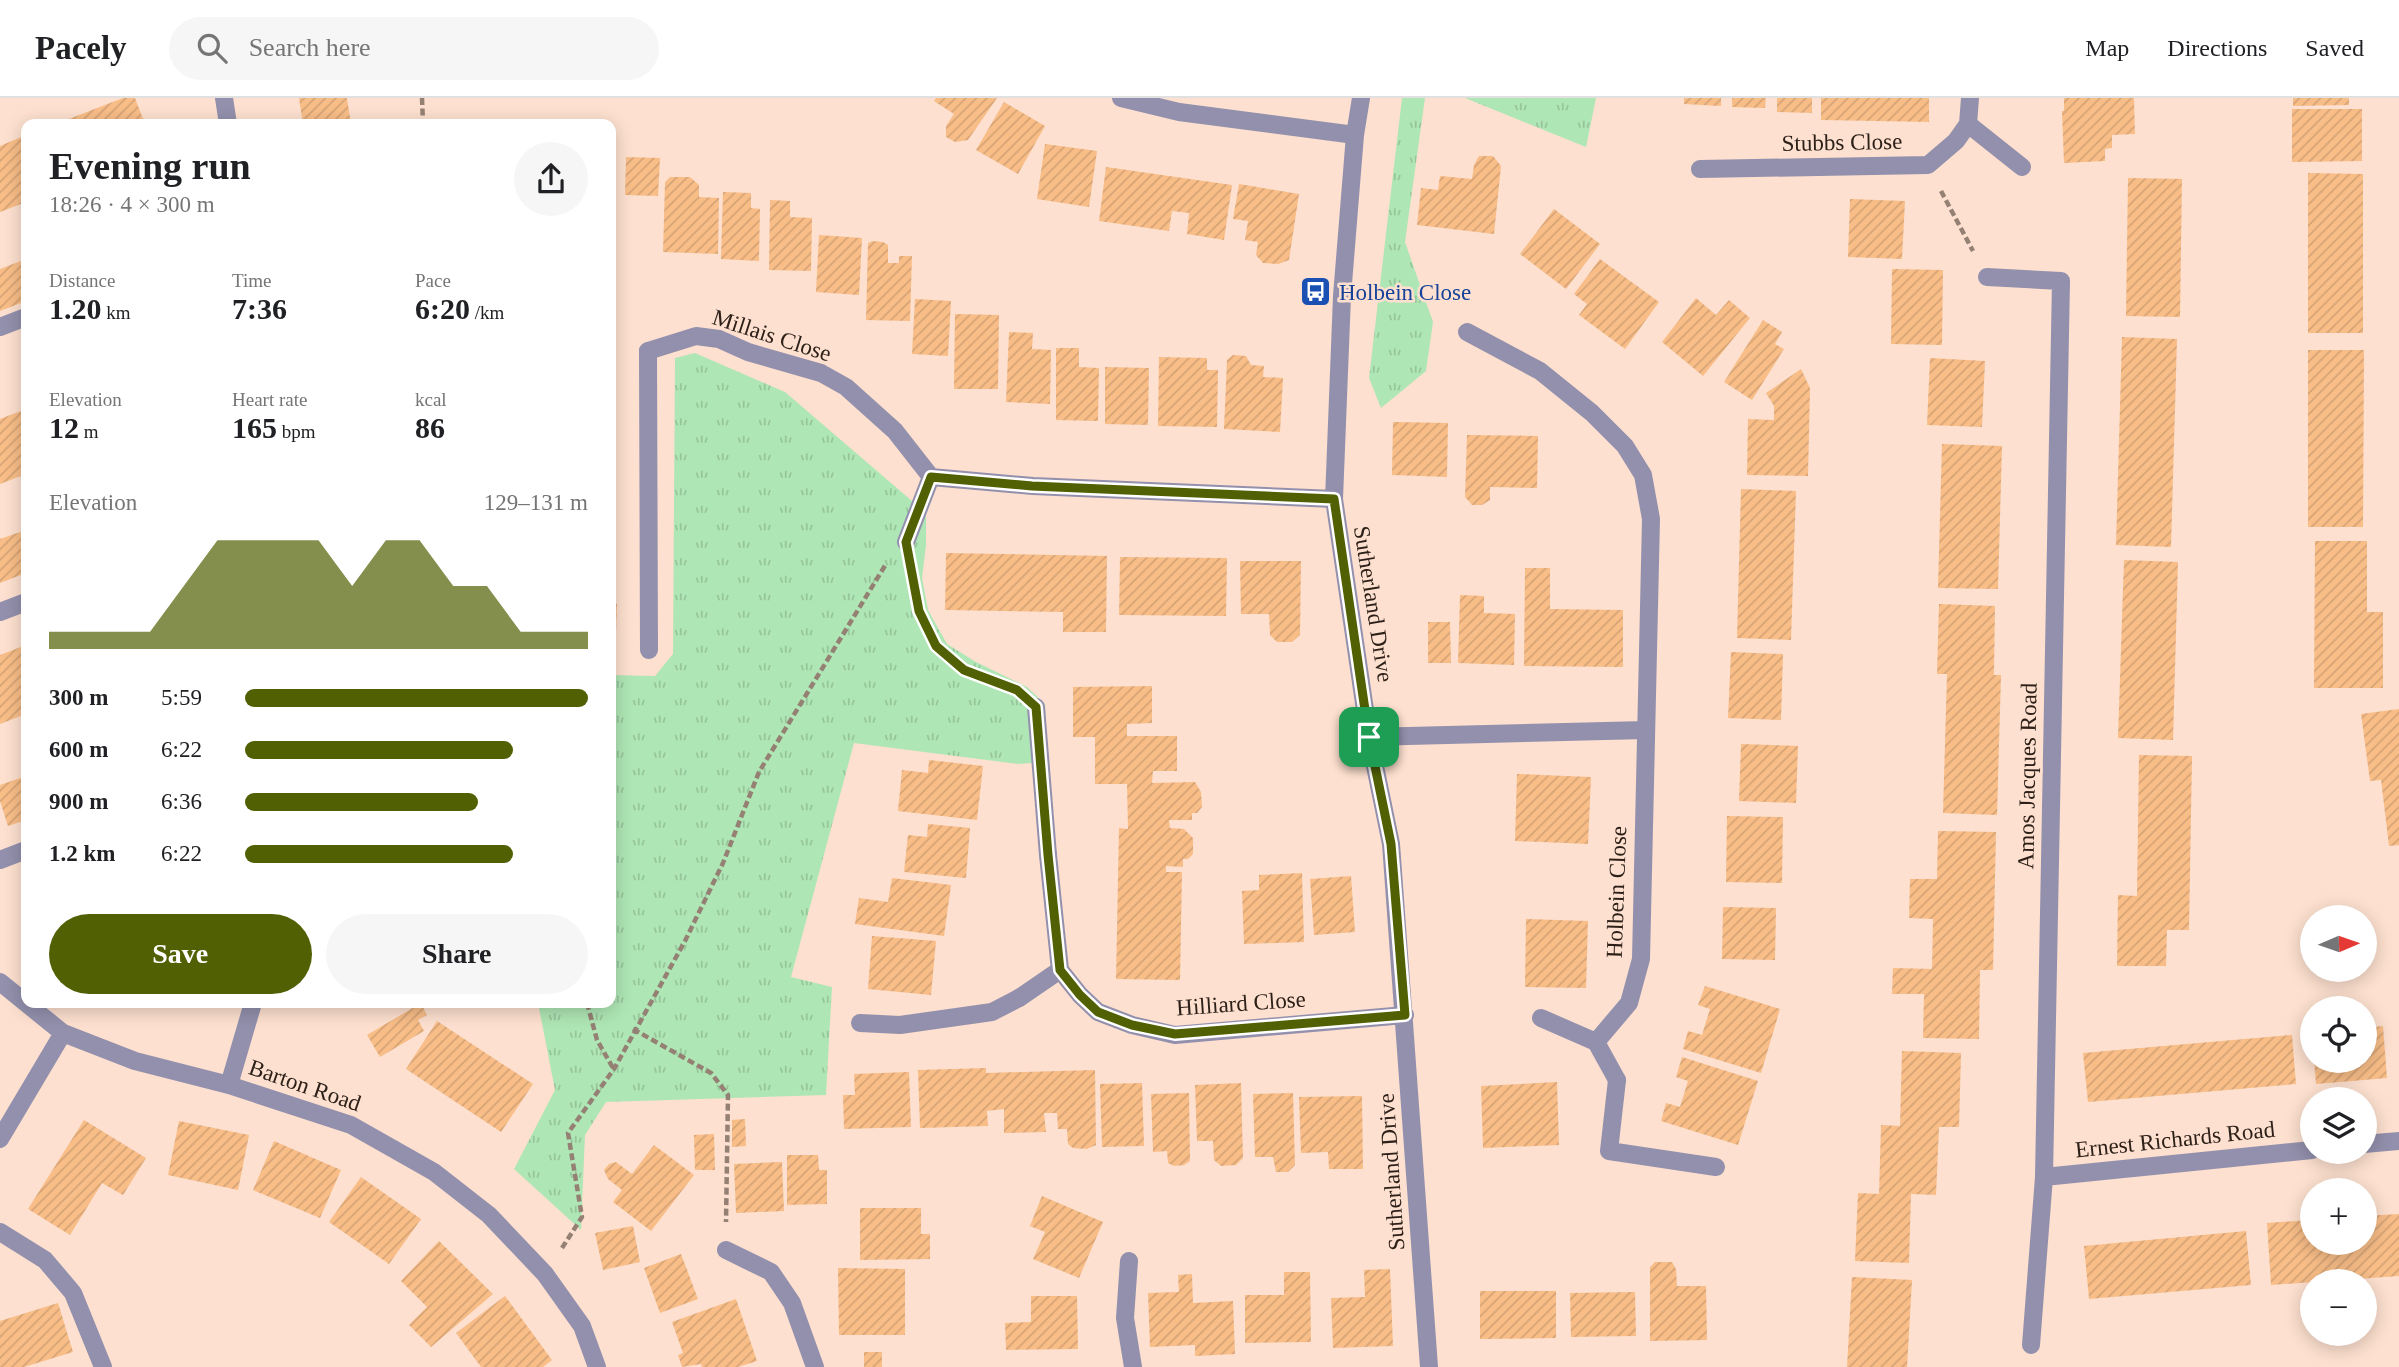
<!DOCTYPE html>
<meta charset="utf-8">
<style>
body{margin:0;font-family:"Times New Roman",serif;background:#f6f6f6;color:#202124;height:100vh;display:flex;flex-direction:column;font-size:26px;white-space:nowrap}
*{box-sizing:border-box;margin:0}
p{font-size:23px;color:#757577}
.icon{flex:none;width:38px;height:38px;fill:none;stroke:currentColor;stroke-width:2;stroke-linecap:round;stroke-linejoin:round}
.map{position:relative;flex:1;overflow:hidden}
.panel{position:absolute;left:21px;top:21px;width:595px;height:889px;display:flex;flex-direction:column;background:#fff;border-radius:14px;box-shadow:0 4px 18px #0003}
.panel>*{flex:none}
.needle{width:46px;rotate:88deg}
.controls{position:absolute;left:2300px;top:807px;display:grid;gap:14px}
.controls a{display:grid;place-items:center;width:77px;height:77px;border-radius:50%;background:#fff;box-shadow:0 4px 18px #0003;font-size:35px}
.pin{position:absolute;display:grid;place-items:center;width:60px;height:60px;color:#fff;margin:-30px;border-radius:14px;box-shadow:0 4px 10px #0006}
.round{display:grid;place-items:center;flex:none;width:74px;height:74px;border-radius:37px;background:#f6f6f6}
.head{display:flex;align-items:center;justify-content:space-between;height:119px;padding:0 28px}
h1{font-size:38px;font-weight:800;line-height:52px}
.metrics{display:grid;grid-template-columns:repeat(3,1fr);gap:10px;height:119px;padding:7px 28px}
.metrics div{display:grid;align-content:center}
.metrics b{font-size:30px;font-weight:800}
.metrics small{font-size:19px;font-weight:400}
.metrics p{font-size:19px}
.chart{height:196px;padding:14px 28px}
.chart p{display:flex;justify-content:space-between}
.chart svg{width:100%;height:126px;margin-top:7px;fill:#516003;opacity:.7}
.action{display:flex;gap:14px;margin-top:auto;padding:14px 28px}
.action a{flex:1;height:80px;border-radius:42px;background:#516003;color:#fff;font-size:28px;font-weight:800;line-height:80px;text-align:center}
.action a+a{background:#f6f6f6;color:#202124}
ul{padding:0 28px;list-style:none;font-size:23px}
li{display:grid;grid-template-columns:112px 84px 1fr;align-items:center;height:52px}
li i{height:18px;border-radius:9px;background:#516003}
header{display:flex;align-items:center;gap:42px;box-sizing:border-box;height:98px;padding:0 35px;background:#fff;border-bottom:2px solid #e0e0e0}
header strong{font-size:33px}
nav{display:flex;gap:38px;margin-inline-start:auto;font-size:24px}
.search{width:490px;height:63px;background:#f6f6f6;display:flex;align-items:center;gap:18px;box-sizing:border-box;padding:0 24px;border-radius:38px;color:#757577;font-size:26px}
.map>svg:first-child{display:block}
.grass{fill:url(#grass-tufts)}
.building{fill:url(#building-hatch)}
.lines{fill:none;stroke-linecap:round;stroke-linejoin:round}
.path{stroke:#958074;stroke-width:4.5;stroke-dasharray:7 3.5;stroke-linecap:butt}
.service{stroke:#9390ad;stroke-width:18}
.minor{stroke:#9390ad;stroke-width:18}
.route-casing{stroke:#fff;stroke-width:14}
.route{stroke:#516003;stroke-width:9}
.labels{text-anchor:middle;stroke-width:5;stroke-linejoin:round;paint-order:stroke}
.street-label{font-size:23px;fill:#2d2018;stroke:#fde0cf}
.transit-label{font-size:23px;fill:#164399;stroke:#fde0cf;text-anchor:start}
</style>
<header>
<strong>Pacely</strong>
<div class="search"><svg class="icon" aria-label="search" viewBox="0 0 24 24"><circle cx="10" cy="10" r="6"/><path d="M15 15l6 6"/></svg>Search here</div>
<nav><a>Map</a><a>Directions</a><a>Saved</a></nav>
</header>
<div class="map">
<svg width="2399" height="1269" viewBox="0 0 2399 1269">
<defs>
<pattern id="grass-tufts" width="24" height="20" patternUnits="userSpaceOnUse" patternTransform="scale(1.75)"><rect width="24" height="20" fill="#afe6b5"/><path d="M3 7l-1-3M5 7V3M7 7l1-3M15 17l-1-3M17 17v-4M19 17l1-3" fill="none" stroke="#97c59b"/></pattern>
<pattern id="building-hatch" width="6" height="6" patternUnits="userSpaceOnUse" patternTransform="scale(1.75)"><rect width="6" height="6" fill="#f9be88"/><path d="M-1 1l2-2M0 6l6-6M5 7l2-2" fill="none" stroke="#d6a375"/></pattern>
</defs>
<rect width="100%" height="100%" fill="#fde0cf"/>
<path class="grass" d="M 1402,0 L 1425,0 L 1405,144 L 1433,224 L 1426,273 L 1381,310 L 1369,280 Z
M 1465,0 L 1596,0 L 1586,49 Z
M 695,255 L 785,294 L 926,415 L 926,447 L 922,480 L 928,512 L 947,546 L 976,564 L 1027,589 L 1045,606 L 1048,664 L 1018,666 L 854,645 L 791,879 L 832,889 L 826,997 L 606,1004 L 585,1037 L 581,1132 L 514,1071 L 555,992 L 538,905 L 611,905 L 611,577 L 655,578 L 673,556 L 675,260 Z"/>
<path class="building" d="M 123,0 L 135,0 L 145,26 L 56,26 Z
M 299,0 L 347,0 L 351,26 L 303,26 Z
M 936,0 L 997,0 L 968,42 L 955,44 L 946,39 L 946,28 L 954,16 L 934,3 Z
M 1684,0 L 1721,0 L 1721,8 L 1684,6 Z
M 1732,0 L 1766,0 L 1765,10 L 1732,9 Z
M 1777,0 L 1812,0 L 1812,15 L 1777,14 Z
M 1821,0 L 1929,0 L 1929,24 L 1821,22 Z
M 2064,0 L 2134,0 L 2135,36 L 2112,37 L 2112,50 L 2105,51 L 2105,63 L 2064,65 L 2062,13 L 2064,13 Z
M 2293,0 L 2349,0 L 2349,7 L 2293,8 Z
M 1004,4 L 1045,28 L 1018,76 L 976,52 Z
M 2292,11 L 2362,11 L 2362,63 L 2292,64 Z
M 26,37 L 26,104 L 0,114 L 0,48 Z
M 1045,46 L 1097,53 L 1089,109 L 1037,101 Z
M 1479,58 L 1493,58 L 1501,68 L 1494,136 L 1417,127 L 1421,90 L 1438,92 L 1440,78 L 1472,81 L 1474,67 Z
M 626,59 L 660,60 L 658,98 L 625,97 Z
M 1106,69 L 1232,87 L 1224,142 L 1187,136 L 1189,115 L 1172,113 L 1169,133 L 1099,123 Z
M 2308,75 L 2363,76 L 2363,235 L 2308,235 Z
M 670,79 L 690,79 L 699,87 L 699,99 L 719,100 L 718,156 L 663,154 L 665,84 Z
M 2128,80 L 2182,81 L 2180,219 L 2126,218 Z
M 1239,86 L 1299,96 L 1289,162 L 1278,166 L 1263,165 L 1256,157 L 1258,144 L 1245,142 L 1248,123 L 1233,121 Z
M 723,94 L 751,95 L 751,110 L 760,111 L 759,163 L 721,161 Z
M 1850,101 L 1905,103 L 1902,161 L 1848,159 Z
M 770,102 L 790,103 L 790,119 L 812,120 L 811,173 L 769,172 Z
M 1554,111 L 1600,146 L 1566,191 L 1520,156 Z
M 819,137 L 862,140 L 859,197 L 816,194 Z
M 873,143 L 883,144 L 888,147 L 888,165 L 899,165 L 899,158 L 912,158 L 910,223 L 866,222 L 868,145 Z
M 26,161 L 26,203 L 0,213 L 0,171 Z
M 1600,161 L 1659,204 L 1625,251 L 1579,217 L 1587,206 L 1574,196 Z
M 1892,171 L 1943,172 L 1942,247 L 1891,246 Z
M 1696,200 L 1716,217 L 1729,202 L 1750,220 L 1703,278 L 1662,244 Z
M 915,201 L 951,203 L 948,258 L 912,256 Z
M 955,216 L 999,217 L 998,291 L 954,291 Z
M 1763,222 L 1782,234 L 1775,246 L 1784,251 L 1752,302 L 1724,284 Z
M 1009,234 L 1033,235 L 1032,251 L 1051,252 L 1050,306 L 1006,304 Z
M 2122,239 L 2177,241 L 2171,449 L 2116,447 Z
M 1056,250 L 1079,250 L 1079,269 L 1099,270 L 1098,323 L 1056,322 Z
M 2308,252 L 2364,252 L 2363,429 L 2308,429 Z
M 1233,257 L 1246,258 L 1251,267 L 1264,268 L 1263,279 L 1283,280 L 1280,334 L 1224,331 L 1227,262 Z
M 1159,259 L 1207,260 L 1207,272 L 1218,272 L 1217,329 L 1158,328 Z
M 1930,260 L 1985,263 L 1982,329 L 1927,327 Z
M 1105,269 L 1149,270 L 1148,327 L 1105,326 Z
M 1801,271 L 1810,290 L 1808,378 L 1747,377 L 1748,321 L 1774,322 L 1774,308 L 1766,295 Z
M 26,311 L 26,376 L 0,386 L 0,321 Z
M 1393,324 L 1448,325 L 1447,379 L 1392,377 Z
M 1467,337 L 1538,338 L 1537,390 L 1490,389 L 1490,402 L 1482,407 L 1472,407 L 1465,399 Z
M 1942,346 L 2002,348 L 1998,491 L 1938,490 Z
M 1741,391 L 1796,393 L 1791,542 L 1737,540 Z
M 26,432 L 26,475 L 0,485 L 0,441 Z
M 611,441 L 615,441 L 613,485 L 611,485 Z
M 2315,443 L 2367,443 L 2367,514 L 2383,514 L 2383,590 L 2314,590 Z
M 946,455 L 1107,458 L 1106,534 L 1063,534 L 1063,514 L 945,512 Z
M 1120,459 L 1227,460 L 1226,518 L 1119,517 Z
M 2124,462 L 2178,464 L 2173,642 L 2118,640 Z
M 1240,463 L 1301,463 L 1300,537 L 1292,544 L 1277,544 L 1270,537 L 1269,516 L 1241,516 Z
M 1525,470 L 1550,470 L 1550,511 L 1623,512 L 1623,569 L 1524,568 Z
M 1460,497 L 1484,498 L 1484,515 L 1515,516 L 1514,567 L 1458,565 Z
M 611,505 L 617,506 L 615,566 L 611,566 Z
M 1939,506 L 1995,508 L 1994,577 L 2001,577 L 1997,717 L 1943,715 L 1947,576 L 1937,576 Z
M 1428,524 L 1450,524 L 1451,565 L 1428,565 Z
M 26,547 L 26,616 L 0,626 L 0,557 Z
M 1731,554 L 1783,556 L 1781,622 L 1728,620 Z
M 1152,588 L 1152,625 L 1127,626 L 1127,638 L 1177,638 L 1177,673 L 1153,673 L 1152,685 L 1195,684 L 1201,694 L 1202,709 L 1197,715 L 1192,715 L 1192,722 L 1169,722 L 1170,730 L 1184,731 L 1193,740 L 1193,756 L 1188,761 L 1183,761 L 1183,769 L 1166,768 L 1166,774 L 1182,774 L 1180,882 L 1116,881 L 1119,730 L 1128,731 L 1127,686 L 1095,686 L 1095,639 L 1073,639 L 1073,589 Z
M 2399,611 L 2399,747 L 2389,748 L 2381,682 L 2370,683 L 2361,616 Z
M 1741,646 L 1798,648 L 1796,705 L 1739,703 Z
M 2139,657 L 2192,658 L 2189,832 L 2167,832 L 2166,868 L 2117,868 L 2118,797 L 2137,798 Z
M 929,662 L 983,668 L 977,722 L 898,713 L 902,672 L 928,675 Z
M 1517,676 L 1591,679 L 1588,746 L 1515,743 Z
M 26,678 L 26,722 L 8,728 L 0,703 L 0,687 Z
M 1727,718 L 1783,719 L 1782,785 L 1726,784 Z
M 928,726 L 970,730 L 966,780 L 904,774 L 908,737 L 927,739 Z
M 1938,733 L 1996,734 L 1993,872 L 1980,872 L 1979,941 L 1923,940 L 1924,896 L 1892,896 L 1893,870 L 1932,871 L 1933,821 L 1909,820 L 1910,781 L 1937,781 Z
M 1302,775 L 1304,844 L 1244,846 L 1242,793 L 1259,792 L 1259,777 Z
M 1351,778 L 1355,834 L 1314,837 L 1310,781 Z
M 892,780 L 951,787 L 944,838 L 855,826 L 859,800 L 888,804 Z
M 1723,809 L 1776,810 L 1775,862 L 1722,861 Z
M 1526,821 L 1588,823 L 1586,890 L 1525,889 Z
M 872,838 L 936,843 L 931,897 L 868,891 Z
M 1705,888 L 1780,911 L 1761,975 L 1683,951 L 1688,933 L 1702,937 L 1710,911 L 1698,907 Z
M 421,905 L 427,917 L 418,922 L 424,933 L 380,959 L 367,937 Z
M 437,923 L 533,986 L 501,1034 L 406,971 Z
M 2383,928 L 2387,980 L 2316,986 L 2314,962 L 2364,962 L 2364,930 Z
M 2292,937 L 2296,986 L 2088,1004 L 2083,955 Z
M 1902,953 L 1961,955 L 1959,1029 L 1939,1029 L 1936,1097 L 1911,1096 L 1909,1165 L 1855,1163 L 1858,1095 L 1879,1096 L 1881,1027 L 1900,1028 Z
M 1682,959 L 1758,983 L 1738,1047 L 1661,1023 L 1666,1005 L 1680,1009 L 1688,983 L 1676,979 Z
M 986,970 L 986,975 L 1095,972 L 1096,1047 L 1087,1051 L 1073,1050 L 1068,1046 L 1067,1031 L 1058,1031 L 1057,1015 L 1044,1015 L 1046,1034 L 1004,1035 L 1004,1011 L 987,1013 L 988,1028 L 920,1030 L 918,972 Z
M 909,974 L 911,1029 L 844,1031 L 843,997 L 855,997 L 854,976 Z
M 1557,984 L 1559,1047 L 1483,1050 L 1481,988 Z
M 1142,985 L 1144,1048 L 1102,1049 L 1100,986 Z
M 1241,985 L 1243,1060 L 1236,1067 L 1221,1068 L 1214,1062 L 1213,1043 L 1197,1043 L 1195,987 Z
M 1189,995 L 1190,1063 L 1184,1067 L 1174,1068 L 1168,1065 L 1167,1053 L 1153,1054 L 1151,996 Z
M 1293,995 L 1295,1067 L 1288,1074 L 1276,1074 L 1273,1059 L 1255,1059 L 1253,996 Z
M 1362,998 L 1363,1071 L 1329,1071 L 1328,1054 L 1301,1055 L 1299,999 Z
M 745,1021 L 746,1048 L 732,1049 L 732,1022 Z
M 84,1022 L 146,1060 L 123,1097 L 102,1085 L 70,1137 L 28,1111 Z
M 179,1023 L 249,1037 L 238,1092 L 168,1077 Z
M 714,1036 L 715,1072 L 695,1072 L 694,1037 Z
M 274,1043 L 341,1072 L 320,1120 L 253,1092 Z
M 654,1047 L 694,1077 L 651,1133 L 613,1104 L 622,1092 L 608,1081 L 604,1072 L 609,1066 L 616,1064 L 632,1076 Z
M 787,1057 L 818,1057 L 819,1072 L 827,1072 L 827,1106 L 787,1107 Z
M 782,1064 L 784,1113 L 736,1115 L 734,1066 Z
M 361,1079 L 421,1121 L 389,1166 L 329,1124 Z
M 1042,1098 L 1103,1124 L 1079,1180 L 1033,1161 L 1045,1134 L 1030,1128 Z
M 860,1110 L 921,1110 L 921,1136 L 930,1136 L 930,1161 L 860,1162 Z
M 2399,1116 L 2399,1178 L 2271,1187 L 2267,1125 L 2312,1122 L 2312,1144 L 2364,1144 L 2364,1118 Z
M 633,1128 L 640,1164 L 603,1172 L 595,1135 Z
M 2246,1133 L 2251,1187 L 2089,1201 L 2084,1148 Z
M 439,1143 L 493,1196 L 431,1249 L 409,1227 L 427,1209 L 401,1183 Z
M 681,1156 L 698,1201 L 660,1215 L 644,1170 Z
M 1655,1164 L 1672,1164 L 1676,1171 L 1677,1188 L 1706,1188 L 1707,1242 L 1650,1243 L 1650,1169 Z
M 838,1170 L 905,1171 L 905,1237 L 839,1237 Z
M 1390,1171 L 1393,1248 L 1333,1250 L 1331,1200 L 1365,1199 L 1364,1172 Z
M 1284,1174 L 1310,1174 L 1311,1244 L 1245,1245 L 1245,1197 L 1284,1197 Z
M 1192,1176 L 1193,1205 L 1233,1203 L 1235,1256 L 1195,1258 L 1195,1247 L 1150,1249 L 1148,1195 L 1179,1194 L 1178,1177 Z
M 1852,1179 L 1912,1182 L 1907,1269 L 1847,1269 Z
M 1480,1193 L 1556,1193 L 1556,1240 L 1480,1241 Z
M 1635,1194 L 1636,1238 L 1571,1239 L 1570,1195 Z
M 505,1198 L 552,1262 L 543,1269 L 481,1269 L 456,1235 Z
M 1031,1198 L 1077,1198 L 1078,1251 L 1006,1252 L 1005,1225 L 1031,1224 Z
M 736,1201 L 757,1263 L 738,1269 L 702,1269 L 701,1266 L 682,1269 L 678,1257 L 683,1255 L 672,1224 Z
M 58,1205 L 73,1254 L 24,1269 L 0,1269 L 0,1223 Z
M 864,1254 L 882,1254 L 882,1269 L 864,1269 Z"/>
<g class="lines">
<path class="path" d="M 422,0 L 423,26
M 1941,93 L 1973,153
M 912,473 C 919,512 928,547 963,571 C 976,581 998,585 1014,590
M 587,905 L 597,942 L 613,970
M 633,931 L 711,975 L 728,997 L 726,1124
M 562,1150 L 582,1119 L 568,1035 L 614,971 L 685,843 L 723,765 L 759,674 L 886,466"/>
<path class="service" d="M 648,253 L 649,552
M 1036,609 L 1048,757
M 860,925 L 900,927 L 992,914 L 1019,900
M 1617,982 L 1609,1053 L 1716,1069
M 0,1134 L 45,1162 L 73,1195 L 103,1269
M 1129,1163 L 1125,1220 L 1133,1269"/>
<path class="minor" d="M 224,0 L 228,26
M 1121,0 L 1179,14 L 1355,37
M 1361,0 L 1355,37 L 1342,198 L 1334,401 L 1369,639 L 1391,746 L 1429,1269
M 1968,26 L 2022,69
M 1700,71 L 1928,67 L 1956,43 L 1968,26 L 1970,0
M 1987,179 L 2061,183 L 2044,1079 L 2031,1247
M 0,229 L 26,219
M 1467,234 L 1540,273 L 1592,315 L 1625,348 L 1643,377 L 1651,421 L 1641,861 L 1629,905 L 1596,944
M 648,253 L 696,238 L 719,241 L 748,254 L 821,275 L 846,289 L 895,333 L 931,379 L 1033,388 L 1334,401
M 906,444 L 931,379
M 0,514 L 26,504
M 1369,639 L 1646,632
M 1048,757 L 1060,872 L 1080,897 L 1098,914 L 1132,927 L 1175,937 L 1405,917
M 0,762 L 26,752
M 0,884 L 63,935 L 135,963 L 229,987 L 351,1027 L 434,1074 L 489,1117 L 545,1176 L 582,1228 L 597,1269
M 1019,900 L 1060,872
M 1541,920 L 1596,944 L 1617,982
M 229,987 L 253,905
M 0,1041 L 63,935
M 2364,1046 L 2399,1043
M 2044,1079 L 2312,1052
M 726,1152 L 771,1174 L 792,1205 L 815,1269"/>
</g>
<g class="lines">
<defs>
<path id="route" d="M 931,379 L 1032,388 L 1334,401 L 1369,639 L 1391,746 L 1405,917 L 1175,936 L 1132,927 L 1098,914 L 1080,897 L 1060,872 L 1048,757 L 1036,609 L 1017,592 L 964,572 L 936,548 L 919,513 L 906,444 Z"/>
</defs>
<use href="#route" class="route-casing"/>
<use href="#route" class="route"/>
</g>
<defs>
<symbol id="bus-square" viewBox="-11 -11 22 22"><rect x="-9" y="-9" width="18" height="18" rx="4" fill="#1a4fb4" stroke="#fde0cf"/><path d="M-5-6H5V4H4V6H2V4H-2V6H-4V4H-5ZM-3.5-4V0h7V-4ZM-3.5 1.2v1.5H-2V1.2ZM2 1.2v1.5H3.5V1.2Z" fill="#fff"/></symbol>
</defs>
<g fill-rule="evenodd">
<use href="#bus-square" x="1298" y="176" width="35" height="35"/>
</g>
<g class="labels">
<g class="street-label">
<text transform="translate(1842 44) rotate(-1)" y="8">Stubbs Close</text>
<text transform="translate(772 237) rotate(18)" y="8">Millais Close</text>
<text transform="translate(1374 506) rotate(81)" y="8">Sutherland Drive</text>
<text transform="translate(2027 678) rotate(-89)" y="8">Amos Jacques Road</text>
<text transform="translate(1616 794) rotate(-88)" y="8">Holbein Close</text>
<text transform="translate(1241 905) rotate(-4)" y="8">Hilliard Close</text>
<text transform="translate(305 987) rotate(19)" y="8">Barton Road</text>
<text transform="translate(2175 1041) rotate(-6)" y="8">Ernest Richards Road</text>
<text transform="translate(1391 1074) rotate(-94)" y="8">Sutherland Drive</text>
</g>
<g class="transit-label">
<text x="1339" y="202">Holbein Close</text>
</g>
</g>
</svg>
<div class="controls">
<a><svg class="needle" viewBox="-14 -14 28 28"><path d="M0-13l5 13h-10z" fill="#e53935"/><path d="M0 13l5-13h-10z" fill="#757577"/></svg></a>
<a><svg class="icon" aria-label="locate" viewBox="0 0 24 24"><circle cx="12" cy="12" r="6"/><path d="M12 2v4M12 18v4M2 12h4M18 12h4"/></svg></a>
<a><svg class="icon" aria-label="layers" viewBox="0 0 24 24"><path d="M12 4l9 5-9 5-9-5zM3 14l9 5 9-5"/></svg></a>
<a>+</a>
<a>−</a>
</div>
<div class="pin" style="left:1369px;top:639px;background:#1e9e55"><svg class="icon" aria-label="arrive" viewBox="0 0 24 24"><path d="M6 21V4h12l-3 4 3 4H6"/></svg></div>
<section class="panel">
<div class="head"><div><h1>Evening run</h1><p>18:26 · 4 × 300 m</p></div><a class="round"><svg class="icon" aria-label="share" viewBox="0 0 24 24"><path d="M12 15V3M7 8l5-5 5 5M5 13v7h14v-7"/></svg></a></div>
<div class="metrics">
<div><p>Distance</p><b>1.20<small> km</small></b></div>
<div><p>Time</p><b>7:36</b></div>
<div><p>Pace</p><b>6:20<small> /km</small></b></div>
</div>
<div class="metrics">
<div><p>Elevation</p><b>12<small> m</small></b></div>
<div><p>Heart rate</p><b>165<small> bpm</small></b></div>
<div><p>kcal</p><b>86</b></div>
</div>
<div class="chart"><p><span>Elevation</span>129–131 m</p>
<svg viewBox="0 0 160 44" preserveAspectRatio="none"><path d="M0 44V38L10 38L20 38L30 38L40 22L50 6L60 6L70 6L80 6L90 22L100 6L110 6L120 22L130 22L140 38L150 38L160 38V44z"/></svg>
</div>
<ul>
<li><b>300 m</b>5:59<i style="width:100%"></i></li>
<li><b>600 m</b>6:22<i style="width:78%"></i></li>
<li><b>900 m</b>6:36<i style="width:68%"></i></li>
<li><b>1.2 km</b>6:22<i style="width:78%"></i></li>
</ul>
<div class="action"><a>Save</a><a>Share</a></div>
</section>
</div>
